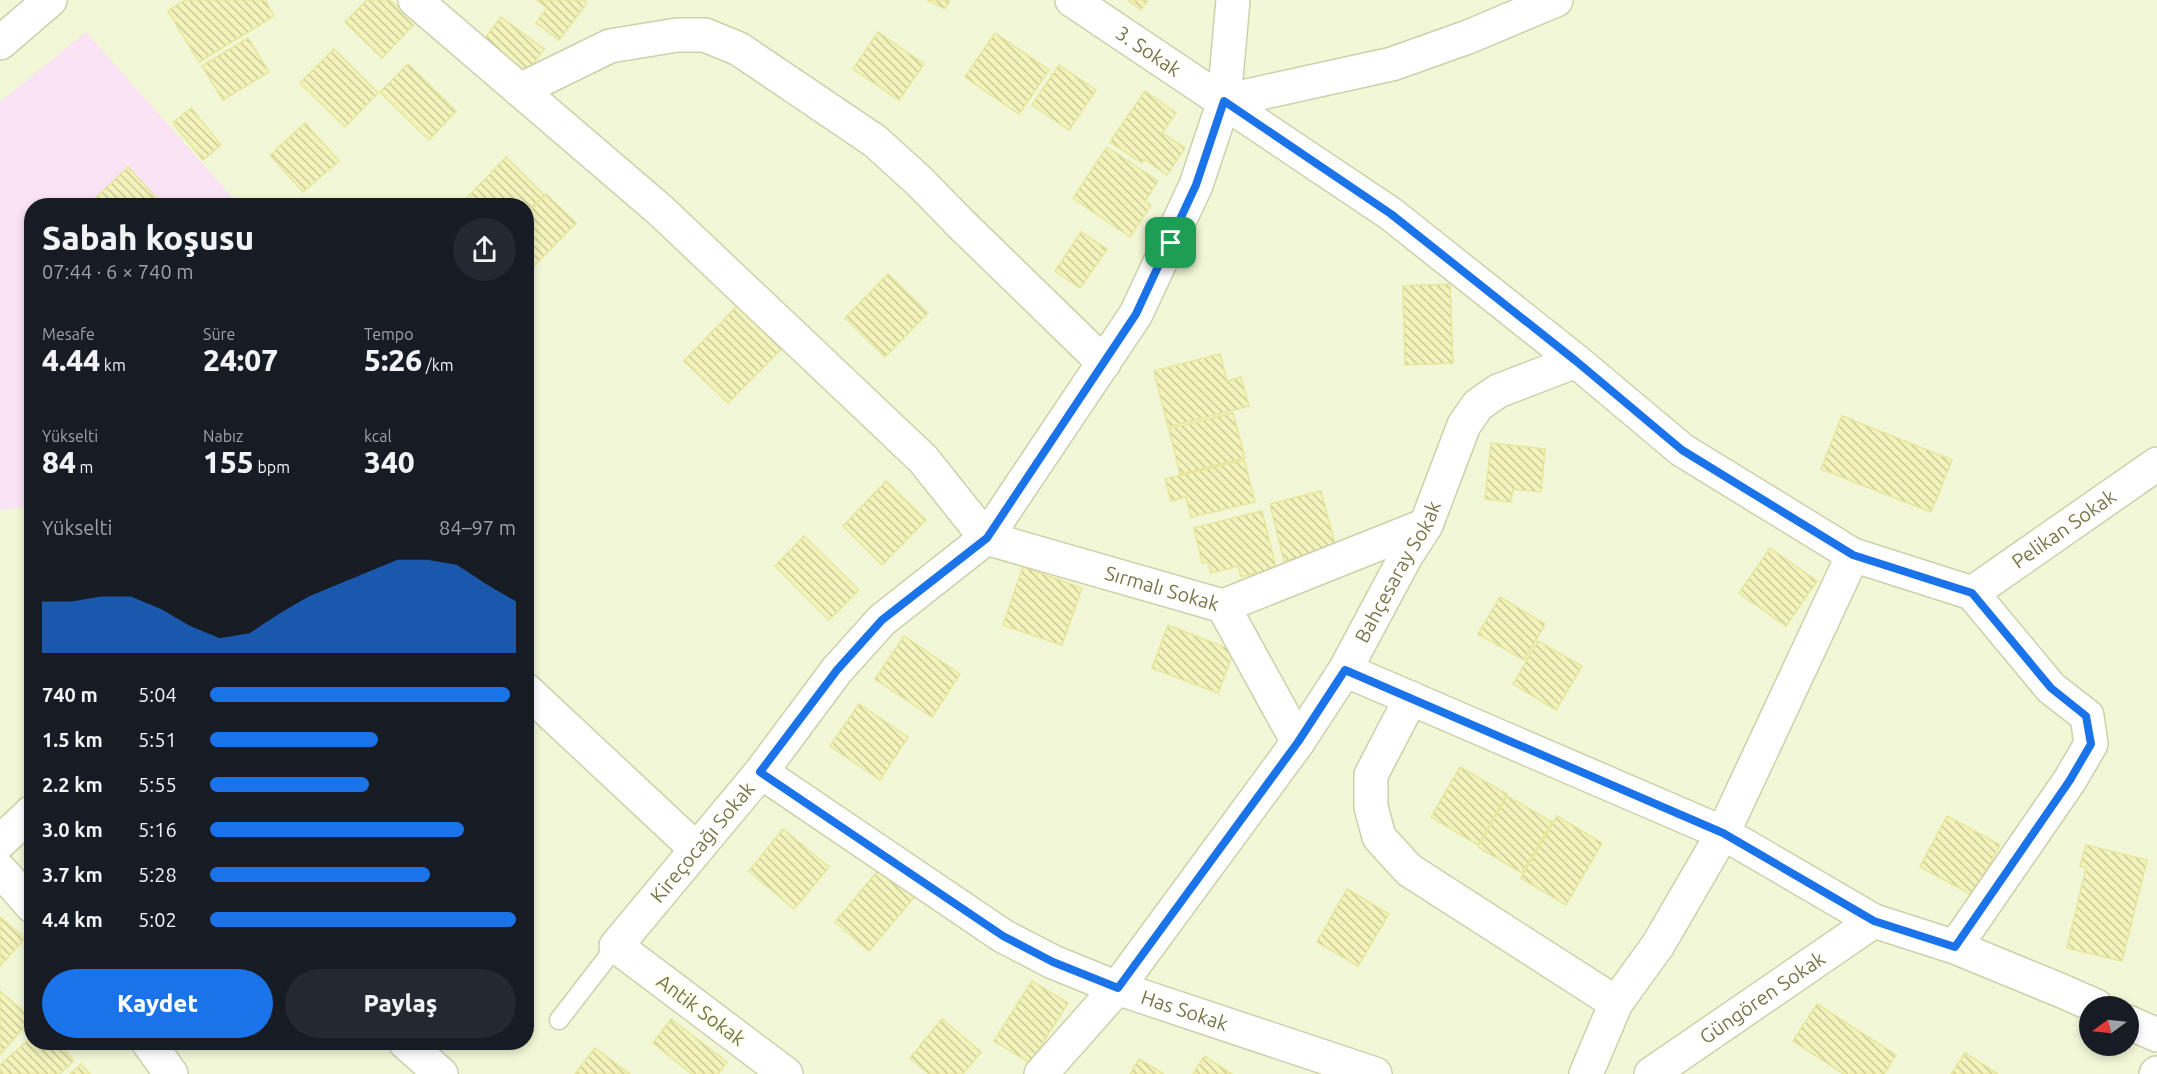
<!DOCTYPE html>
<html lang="tr">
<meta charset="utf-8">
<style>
body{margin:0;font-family:Ubuntu,sans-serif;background:#242831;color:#f1f3f6;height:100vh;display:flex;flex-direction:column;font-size:22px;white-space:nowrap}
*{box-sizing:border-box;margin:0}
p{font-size:20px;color:#9ea1a6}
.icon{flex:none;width:33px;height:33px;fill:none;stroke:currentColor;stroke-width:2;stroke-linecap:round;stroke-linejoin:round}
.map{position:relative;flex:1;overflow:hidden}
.drawer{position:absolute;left:24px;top:198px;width:510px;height:852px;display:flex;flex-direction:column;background:#171b24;border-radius:24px;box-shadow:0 3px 9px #0003}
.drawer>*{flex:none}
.needle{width:39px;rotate:255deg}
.fabs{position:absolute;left:2079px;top:996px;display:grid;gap:12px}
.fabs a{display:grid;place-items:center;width:60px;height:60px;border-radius:50%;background:#171b24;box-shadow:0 3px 9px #0003;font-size:30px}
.pin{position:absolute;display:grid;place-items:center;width:51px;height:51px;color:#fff;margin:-26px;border-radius:12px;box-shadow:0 3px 9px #0006}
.round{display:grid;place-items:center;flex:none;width:63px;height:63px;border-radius:32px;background:#242831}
.head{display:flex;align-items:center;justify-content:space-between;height:102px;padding:0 18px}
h1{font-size:33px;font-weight:800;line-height:45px}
.metrics{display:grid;grid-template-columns:repeat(3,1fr);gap:9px;height:102px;padding:6px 18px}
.metrics div{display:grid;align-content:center}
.metrics b{font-size:30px;font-weight:800}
.metrics small{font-size:16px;font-weight:400}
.metrics p{font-size:16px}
.chart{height:168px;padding:12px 18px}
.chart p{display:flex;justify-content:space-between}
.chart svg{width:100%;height:108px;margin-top:6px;fill:#1a73e8;opacity:.7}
.primary-button{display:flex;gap:12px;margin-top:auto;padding:12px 18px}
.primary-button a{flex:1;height:69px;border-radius:36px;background:#1a73e8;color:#fff;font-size:24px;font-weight:800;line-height:69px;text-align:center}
.primary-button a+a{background:#242831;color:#f1f3f6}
ul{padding:0 18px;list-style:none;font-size:20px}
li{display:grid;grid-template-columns:96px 72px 1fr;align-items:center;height:45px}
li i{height:15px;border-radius:8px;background:#1a73e8}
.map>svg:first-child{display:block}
.residential{fill:#f2f7d7;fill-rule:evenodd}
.education{fill:#fae3f4}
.building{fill:url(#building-back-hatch);stroke:#e7e79c;stroke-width:1.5}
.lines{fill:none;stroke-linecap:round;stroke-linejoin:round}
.service-casing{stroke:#cdd0ab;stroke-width:21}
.minor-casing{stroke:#cdd0ab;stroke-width:36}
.service{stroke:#fff;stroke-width:18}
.minor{stroke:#fff;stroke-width:33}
.route-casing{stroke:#fff;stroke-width:12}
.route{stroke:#1a73e8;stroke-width:8}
.labels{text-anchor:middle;stroke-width:5;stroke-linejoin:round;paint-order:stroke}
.street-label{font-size:20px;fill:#787749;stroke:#fbffed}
</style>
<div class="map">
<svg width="2157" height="1074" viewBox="0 0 2157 1074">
<defs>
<pattern id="building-back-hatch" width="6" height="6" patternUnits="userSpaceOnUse" patternTransform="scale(1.5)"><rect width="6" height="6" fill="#f3f4bc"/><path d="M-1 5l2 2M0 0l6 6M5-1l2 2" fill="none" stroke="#caca9b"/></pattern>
</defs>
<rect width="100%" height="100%" fill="#f8fde6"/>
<path class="residential" d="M 0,0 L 2157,0 L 2157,1074 L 0,1074 ZM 32,206 L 526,206 L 526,1042 L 32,1042 ZM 2090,1006 L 2128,1006 L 2128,1046 L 2090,1046 Z"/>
<path class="education" d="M 86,32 L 239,205 L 32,206 L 31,506 L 0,510 L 0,102 Z"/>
<path class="building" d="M 185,0 L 265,0 L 274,16 L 199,62 L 168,11 Z
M 367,0 L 390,0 L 415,23 L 382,58 L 345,22 Z
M 537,0 L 583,0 L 587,3 L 559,40 L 536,23 L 547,8 Z
M 927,0 L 950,0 L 945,9 Z
M 1128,0 L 1148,0 L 1141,10 Z
M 501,17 L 544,49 L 525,75 L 482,42 Z
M 878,32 L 924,64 L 899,100 L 853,69 Z
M 995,33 L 1049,70 L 1019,114 L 965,77 Z
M 248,38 L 269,72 L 223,100 L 202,66 Z
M 334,49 L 378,93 L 345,127 L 300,83 Z
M 408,64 L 456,111 L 429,140 L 380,92 Z
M 1059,65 L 1096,90 L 1069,130 L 1032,105 Z
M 1145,91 L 1176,113 L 1162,133 L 1185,148 L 1167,175 L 1144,159 L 1142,163 L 1110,142 Z
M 191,108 L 221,145 L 203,160 L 173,123 Z
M 305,123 L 339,161 L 303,192 L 270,155 Z
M 1107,147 L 1158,181 L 1145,201 L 1151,205 L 1130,237 L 1073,198 Z
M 506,157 L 544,195 L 526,213 L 526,206 L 466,206 L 463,202 Z
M 128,167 L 164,206 L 87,206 Z
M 546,194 L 576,223 L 532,268 L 526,262 L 526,214 Z
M 1081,232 L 1107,249 L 1080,288 L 1055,271 Z
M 888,274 L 928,313 L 885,357 L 845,318 Z
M 1450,284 L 1453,363 L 1405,365 L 1403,286 Z
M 738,305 L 782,348 L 728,403 L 684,361 Z
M 1220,354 L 1227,381 L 1241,377 L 1249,406 L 1168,427 L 1154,371 Z
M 1233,413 L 1245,458 L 1180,474 L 1169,429 Z
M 1842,416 L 1952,460 L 1931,512 L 1821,469 Z
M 1491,443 L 1545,449 L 1541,492 L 1513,489 L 1511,502 L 1485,499 Z
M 1244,460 L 1255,502 L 1191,517 L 1186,497 L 1171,501 L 1165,479 Z
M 886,481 L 926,520 L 882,565 L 843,526 Z
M 1321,491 L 1336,548 L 1284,561 L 1270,504 Z
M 1262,511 L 1276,568 L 1241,577 L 1238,566 L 1211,573 L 1208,562 L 1202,563 L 1194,528 Z
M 804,536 L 859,590 L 829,620 L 775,566 Z
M 1770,548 L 1817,581 L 1786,626 L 1739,593 Z
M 1023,567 L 1082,588 L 1062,645 L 1003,625 Z
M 1500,597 L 1545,624 L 1524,660 L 1478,634 Z
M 1168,625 L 1234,651 L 1218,693 L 1152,668 Z
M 904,636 L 960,674 L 932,717 L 875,679 Z
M 1538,641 L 1582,666 L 1556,710 L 1513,684 Z
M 859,704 L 908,737 L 880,780 L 830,746 Z
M 1460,767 L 1507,794 L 1478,845 L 1431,817 Z
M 1507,796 L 1552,822 L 1522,873 L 1478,847 Z
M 1557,816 L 1602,843 L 1566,905 L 1521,878 Z
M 1947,816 L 2000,845 L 1972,895 L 1920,867 Z
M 783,829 L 829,867 L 794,909 L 749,871 Z
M 2086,845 L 2147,860 L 2122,961 L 2067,948 L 2086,868 L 2080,866 Z
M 881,867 L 915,896 L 869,951 L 835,922 Z
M 1347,889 L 1389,914 L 1358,966 L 1317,942 Z
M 0,917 L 25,938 L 0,966 Z
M 1032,981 L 1068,1003 L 1030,1063 L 994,1041 Z
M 0,991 L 31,1018 L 0,1055 Z
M 1817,1004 L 1896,1055 L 1884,1074 L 1844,1074 L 1793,1041 Z
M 671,1019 L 727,1062 L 718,1074 L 692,1074 L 653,1043 Z
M 942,1019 L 981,1052 L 963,1074 L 929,1074 L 910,1058 Z
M 32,1037 L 32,1042 L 58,1042 L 74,1061 L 59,1074 L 0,1074 L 0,1065 Z
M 595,1048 L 630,1074 L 575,1074 Z
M 1965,1053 L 1998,1074 L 1951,1074 Z
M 1204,1056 L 1232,1074 L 1193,1074 Z
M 1139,1059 L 1164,1074 L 1130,1074 Z
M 81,1064 L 90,1074 L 70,1074 Z"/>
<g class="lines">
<defs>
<path id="service" d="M 559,1020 L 616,946"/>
<g id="minor">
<path id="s1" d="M 415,0 L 660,210 L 923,459 L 986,538 L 1223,606 L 1298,742"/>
<path id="s2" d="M 1072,0 L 1391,214 L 1576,361 L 1682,450 L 1853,555 L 1972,593 L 2051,688 L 2087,716 L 2091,744 L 2070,780 L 1955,947"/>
<path d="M 0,43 L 50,0"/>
<path d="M 520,90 L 610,46 L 677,35 L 705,35 L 739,49 L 875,141 L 919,181 L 961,224 L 1104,363"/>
<path d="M 1224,101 L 1392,64 L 1468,37 L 1556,0"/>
<path id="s3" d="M 1972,593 L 2157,464"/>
<path d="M 1223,606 L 1426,525"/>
<path d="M 1345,670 L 1723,833 L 1874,921 L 1955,947 L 2062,991 L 2096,1006"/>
<path d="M 526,690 L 696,849"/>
<path d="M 1411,698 L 1371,775 L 1371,807 L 1379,837 L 1409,870 L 1616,1003"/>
<path id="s4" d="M 761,772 L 1003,936 L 1053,962 L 1117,988 L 1375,1074"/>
<path d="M 0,842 L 32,812"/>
<path d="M 0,870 L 32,906"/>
<path d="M 2128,1022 L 2157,1035"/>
<path d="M 148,1042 L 171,1074"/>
<path d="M 405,1042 L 441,1074"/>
<path id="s5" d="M 786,1074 L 616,946 L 761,772 L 837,670 L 882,620 L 986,538 L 1136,314 L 1196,185 L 1224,101 L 1233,0"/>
<path id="s6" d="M 1041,1074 L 1117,988 L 1298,742 L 1345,670 L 1406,556 L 1426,525 L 1464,425 L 1478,405 L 1498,391 L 1576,361"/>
<path d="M 1586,1074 L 1616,1003 L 1658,945 L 1723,833 L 1853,555"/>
<path id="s7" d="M 1651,1074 L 1874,921"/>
<path d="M 2156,1074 L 2157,1073"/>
</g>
</defs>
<use href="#service" class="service-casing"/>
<use href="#minor" class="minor-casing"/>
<use href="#service" class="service"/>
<use href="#minor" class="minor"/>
</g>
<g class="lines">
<defs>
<path id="route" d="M 1224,101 L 1391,214 L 1576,361 L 1682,450 L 1853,555 L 1972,593 L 2051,688 L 2086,716 L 2091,744 L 2070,780 L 1955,947 L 1874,921 L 1723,833 L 1345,670 L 1298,742 L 1118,988 L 1053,962 L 1003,936 L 760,772 L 837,670 L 882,620 L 987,538 L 1136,314 L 1196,185 Z"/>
</defs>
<use href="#route" class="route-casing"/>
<use href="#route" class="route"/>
</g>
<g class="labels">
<g class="street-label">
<text dy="7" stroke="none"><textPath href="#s2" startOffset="92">3. Sokak</textPath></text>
<text dy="7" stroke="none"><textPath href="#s3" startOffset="112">Pelikan Sokak</textPath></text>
<text dy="7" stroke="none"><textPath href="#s6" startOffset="618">Bahçesaray Sokak</textPath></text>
<text dy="7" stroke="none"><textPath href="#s1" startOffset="969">Sırmalı Sokak</textPath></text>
<text dy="7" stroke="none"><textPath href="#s5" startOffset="348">Kireçocağı Sokak</textPath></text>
<text dy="7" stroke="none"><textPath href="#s7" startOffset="135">Güngören Sokak</textPath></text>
<text transform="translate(701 1010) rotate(37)" y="7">Antik Sokak</text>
<text dy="7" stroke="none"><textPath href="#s4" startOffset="489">Has Sokak</textPath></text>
</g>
</g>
</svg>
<div class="fabs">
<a><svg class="needle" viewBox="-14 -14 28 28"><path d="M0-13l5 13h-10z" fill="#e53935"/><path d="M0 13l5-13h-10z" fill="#9ea1a6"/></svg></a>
</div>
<div class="pin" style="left:1171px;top:243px;background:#1e9e55"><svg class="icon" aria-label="arrive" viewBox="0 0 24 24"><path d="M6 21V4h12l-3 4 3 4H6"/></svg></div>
<section class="drawer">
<div class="head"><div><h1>Sabah koşusu</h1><p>07:44 · 6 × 740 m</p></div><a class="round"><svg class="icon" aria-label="share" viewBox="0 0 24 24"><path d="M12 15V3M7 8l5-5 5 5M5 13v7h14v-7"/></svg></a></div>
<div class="metrics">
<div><p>Mesafe</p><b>4.44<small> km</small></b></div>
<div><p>Süre</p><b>24:07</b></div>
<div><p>Tempo</p><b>5:26<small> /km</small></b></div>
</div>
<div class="metrics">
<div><p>Yükselti</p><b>84<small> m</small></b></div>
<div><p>Nabız</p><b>155<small> bpm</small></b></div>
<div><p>kcal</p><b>340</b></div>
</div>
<div class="chart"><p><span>Yükselti</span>84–97 m</p>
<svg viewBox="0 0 160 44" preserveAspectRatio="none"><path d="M0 44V23L10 23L20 21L30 21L40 26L50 33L60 38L70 36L80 28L90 21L100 16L110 11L120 6L130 6L140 8L150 16L160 23V44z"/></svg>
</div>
<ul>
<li><b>740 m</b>5:04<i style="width:98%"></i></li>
<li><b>1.5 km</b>5:51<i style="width:55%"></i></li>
<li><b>2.2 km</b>5:55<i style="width:52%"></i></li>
<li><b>3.0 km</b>5:16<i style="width:83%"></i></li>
<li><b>3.7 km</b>5:28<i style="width:72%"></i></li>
<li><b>4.4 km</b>5:02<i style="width:100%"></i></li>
</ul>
<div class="primary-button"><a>Kaydet</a><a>Paylaş</a></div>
</section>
</div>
